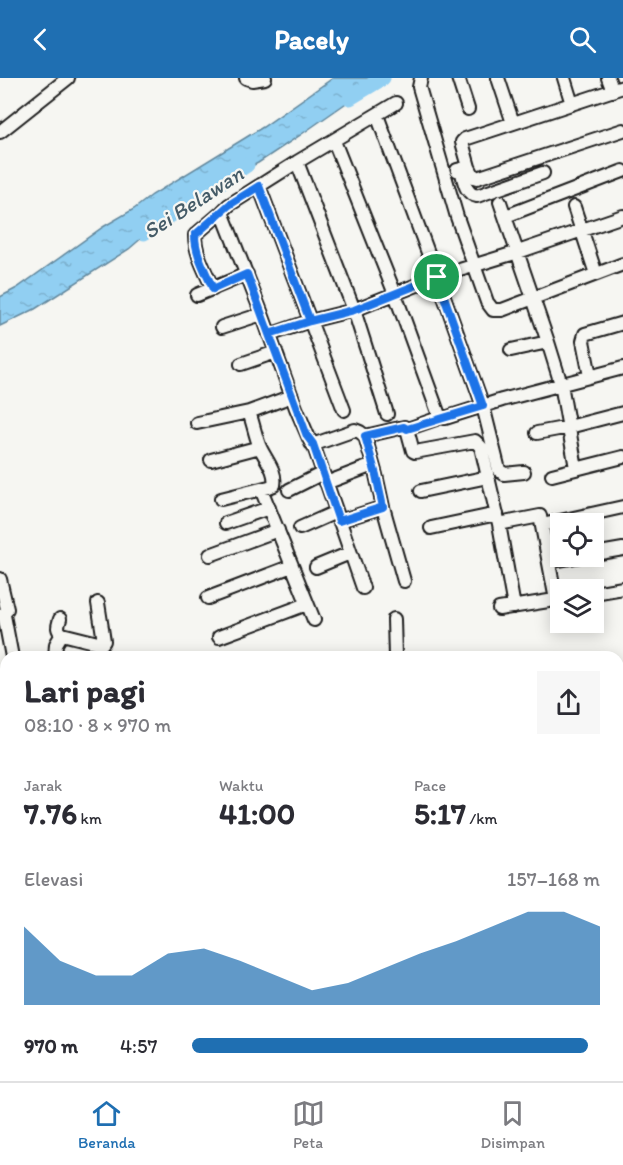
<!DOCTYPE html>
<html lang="id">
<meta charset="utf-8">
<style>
body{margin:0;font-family:Itim,sans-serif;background:#f7f7f7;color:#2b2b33;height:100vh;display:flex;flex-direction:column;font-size:22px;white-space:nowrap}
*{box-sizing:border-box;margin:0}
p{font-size:20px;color:#7c7c81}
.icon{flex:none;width:33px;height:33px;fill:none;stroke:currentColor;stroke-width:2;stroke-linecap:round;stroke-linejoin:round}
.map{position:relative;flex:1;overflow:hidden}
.side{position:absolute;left:0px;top:573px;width:624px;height:430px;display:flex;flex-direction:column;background:#fff;border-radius:18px 18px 0 0;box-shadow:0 3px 15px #0003}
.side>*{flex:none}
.buttons{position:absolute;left:550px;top:435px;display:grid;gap:12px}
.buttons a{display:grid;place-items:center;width:54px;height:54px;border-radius:0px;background:#fff;box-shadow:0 3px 15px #0003;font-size:30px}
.pin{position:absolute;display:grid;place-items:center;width:51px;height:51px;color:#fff;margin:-26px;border:3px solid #fff;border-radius:50%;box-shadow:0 2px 6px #0007}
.round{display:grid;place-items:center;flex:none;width:63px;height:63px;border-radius:0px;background:#f7f7f7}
.summary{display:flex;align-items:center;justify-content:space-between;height:102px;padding:0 24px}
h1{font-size:33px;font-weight:800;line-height:45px}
.figures{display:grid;grid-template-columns:repeat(3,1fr);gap:9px;height:102px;padding:6px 24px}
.figures div{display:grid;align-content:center}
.figures b{font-size:30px;font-weight:800}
.figures small{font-size:16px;font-weight:400}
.figures p{font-size:16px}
.chart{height:168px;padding:12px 24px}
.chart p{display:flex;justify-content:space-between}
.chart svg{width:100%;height:108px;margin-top:6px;fill:#1f6fb2;opacity:.7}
ul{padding:0 24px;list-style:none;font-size:20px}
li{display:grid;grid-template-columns:96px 72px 1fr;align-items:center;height:45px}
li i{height:15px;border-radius:8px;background:#1f6fb2}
header{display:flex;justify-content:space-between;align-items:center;height:78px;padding:0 24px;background:#1f6fb2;color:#fff;font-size:27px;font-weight:800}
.menu{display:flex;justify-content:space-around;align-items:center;height:84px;border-top:2px solid #e1e1e2;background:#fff;font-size:16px;color:#7c7c81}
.menu a{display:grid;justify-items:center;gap:3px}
.menu .on{color:#1f6fb2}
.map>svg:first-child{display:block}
.water{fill:url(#water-ripples);stroke:#62879c;stroke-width:1.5}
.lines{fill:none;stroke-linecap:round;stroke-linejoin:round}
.river{stroke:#91cff2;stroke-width:15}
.minor-casing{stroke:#1c1c1c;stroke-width:16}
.minor{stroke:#f6f6f2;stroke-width:12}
.route-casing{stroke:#fff;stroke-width:12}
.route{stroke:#1a73e8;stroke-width:8}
.labels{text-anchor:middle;stroke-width:4.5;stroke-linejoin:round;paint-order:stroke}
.water-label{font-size:22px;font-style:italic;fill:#455b67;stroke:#f6f6f2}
</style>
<header><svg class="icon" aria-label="back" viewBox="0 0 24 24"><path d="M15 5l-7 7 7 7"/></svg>Pacely<svg class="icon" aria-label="search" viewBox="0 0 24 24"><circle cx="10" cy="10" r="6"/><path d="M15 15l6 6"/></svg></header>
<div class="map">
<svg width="623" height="1003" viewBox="0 0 623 1003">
<defs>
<pattern id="water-ripples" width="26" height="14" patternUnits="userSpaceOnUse" patternTransform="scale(1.5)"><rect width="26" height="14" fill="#91cff2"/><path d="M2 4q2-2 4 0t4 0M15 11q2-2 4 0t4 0" fill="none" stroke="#7cb1cf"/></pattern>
</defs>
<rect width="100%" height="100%" fill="#f6f6f2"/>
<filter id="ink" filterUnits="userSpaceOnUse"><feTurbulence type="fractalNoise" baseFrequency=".0167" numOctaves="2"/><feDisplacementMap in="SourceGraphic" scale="12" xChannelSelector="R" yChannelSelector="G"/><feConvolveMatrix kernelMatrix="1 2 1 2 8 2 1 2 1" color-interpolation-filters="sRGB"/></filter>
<g filter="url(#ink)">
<path class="water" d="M 333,0 L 382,0 L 299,58 L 258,85 L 226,101 L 196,119 L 165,140 L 129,171 L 35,231 L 0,248 L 0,219 L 17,210 L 103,149 L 134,131 L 152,117 L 263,49 Z"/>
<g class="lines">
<path class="river" d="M 350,20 L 383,0
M 144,155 L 247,87"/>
<defs>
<path id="minor" d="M 246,0 L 252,2 L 265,0
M 421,0 L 419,9 L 457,139 L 487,224 L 493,232 L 502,232 L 623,186
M 458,0 L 468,31
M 498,0 L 513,45
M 564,0 L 572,26
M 608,0 L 613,13
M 396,25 L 297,84 L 229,127 L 222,134 L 262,236 L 296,330 L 311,365 L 315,366 L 355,352 L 360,354 L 365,358 L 404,349 L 407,351 L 413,373 L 415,374 L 475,363 L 481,369 L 499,446
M 377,37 L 437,199 L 483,328 L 499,392 L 504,396 L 524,394
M 0,54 L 68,0
M 334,63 L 395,216 L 439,337 L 445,340 L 502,322 L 623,290
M 297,84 L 354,232 L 387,336
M 469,89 L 474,99 L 477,100 L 623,52
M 461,91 L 469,89 L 462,64 L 465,61 L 623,9
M 457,92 L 461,91 C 464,102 465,116 477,118 L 543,95
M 259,108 L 344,332
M 500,124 L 548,264 L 561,306 L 576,390
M 574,129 L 596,196
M 506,138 L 623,93
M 213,211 C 206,194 195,176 195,157 L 222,134
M 197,217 L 247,196
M 222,249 L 262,236
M 269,257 L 310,243 L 354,232 L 437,199 L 518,174 L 623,138
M 511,272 L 548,264
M 241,286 L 276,274
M 590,298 L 583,263 L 585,256 L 623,245
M 249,334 L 292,318
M 197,345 L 249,334 C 253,345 255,356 259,367 C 264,380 277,392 274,407 L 269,409 L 221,421
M 407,351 L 442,339
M 537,355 L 569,349 L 623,335
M 313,366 L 363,510
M 211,382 L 260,369
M 552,397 L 623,379
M 326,405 L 373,387
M 261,411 L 314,542
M 289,412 L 323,395
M 421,413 L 488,399
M 383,429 L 404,503
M 339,443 L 383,429 L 376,397 L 365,358
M 226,445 L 269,430
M 542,447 L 623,429
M 300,450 L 336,434
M 431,450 L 497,436
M 594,476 L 623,471
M 210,477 L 278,452
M 549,484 L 581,478
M 316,489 L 350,475
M 0,501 L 7,531
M 594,515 L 623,510
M 208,520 L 292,488
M 514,529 L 499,446 L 540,438 L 556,522
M 499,531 L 561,521
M 0,537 L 4,537 L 12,579
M 60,541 C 58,548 56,551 62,556 L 102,566 L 104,563 L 98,525
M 394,541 L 395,579
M 219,559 L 307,526
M 55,579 L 56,566 L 62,556
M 0,630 L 6,629
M 0,696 L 6,694
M 0,864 L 6,863
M 618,955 L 623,955
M 0,981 L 6,1003
M 72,998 L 73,1003
M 124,998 L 125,1003
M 157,998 L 159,1003
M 193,998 L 194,1003
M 247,998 L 249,1003
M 307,998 L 309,1003
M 362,998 L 363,1003
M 465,998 L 466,1003
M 513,998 L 514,1003
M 610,998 L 613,1003"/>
</defs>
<use href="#minor" class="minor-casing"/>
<use href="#minor" class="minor"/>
</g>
</g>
<g class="lines" filter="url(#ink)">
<defs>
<path id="route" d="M 437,199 L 354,232 L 310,243 L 269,256 L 247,196 L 213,211 C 206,194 195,176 195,157 L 229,127 L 259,108 L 310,243 L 269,256 L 307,358 L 313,366 L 339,443 L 383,429 L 376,397 L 365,358 L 404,349 L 407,351 L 483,328 L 437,199"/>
</defs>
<use href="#route" class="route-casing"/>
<use href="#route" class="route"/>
</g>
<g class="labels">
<g class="water-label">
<text transform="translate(193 124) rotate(-33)" y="8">Sei Belawan</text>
</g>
</g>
</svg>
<div class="buttons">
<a><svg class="icon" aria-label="locate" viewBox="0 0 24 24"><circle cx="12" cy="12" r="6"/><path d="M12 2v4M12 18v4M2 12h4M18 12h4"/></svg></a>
<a><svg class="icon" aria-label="layers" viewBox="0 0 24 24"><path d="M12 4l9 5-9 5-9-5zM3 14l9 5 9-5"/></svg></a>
</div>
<div class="pin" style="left:437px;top:199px;background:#1e9e55"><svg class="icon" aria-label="arrive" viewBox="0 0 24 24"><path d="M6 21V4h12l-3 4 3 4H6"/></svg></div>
<section class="side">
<div class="summary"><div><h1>Lari pagi</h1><p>08:10 · 8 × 970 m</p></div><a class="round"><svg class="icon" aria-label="share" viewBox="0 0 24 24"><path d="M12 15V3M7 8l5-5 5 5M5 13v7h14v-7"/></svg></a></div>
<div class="figures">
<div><p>Jarak</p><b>7.76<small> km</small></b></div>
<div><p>Waktu</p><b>41:00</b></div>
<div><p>Pace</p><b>5:17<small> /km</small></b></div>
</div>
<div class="chart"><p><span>Elevasi</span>157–168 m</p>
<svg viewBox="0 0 160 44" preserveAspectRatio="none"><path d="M0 44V12L10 26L20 32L30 32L40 23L50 21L60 26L70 32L80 38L90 35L100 29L110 23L120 18L130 12L140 6L150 6L160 12V44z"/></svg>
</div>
<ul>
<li><b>970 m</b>4:57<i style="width:97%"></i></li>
</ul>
</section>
</div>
<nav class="menu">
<a class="on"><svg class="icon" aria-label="home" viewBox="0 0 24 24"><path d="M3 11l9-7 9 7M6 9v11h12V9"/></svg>Beranda</a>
<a><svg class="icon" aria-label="map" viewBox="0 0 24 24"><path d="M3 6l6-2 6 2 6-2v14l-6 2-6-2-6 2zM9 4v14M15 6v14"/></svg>Peta</a>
<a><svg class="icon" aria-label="saved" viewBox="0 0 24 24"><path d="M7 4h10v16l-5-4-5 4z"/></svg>Disimpan</a>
</nav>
